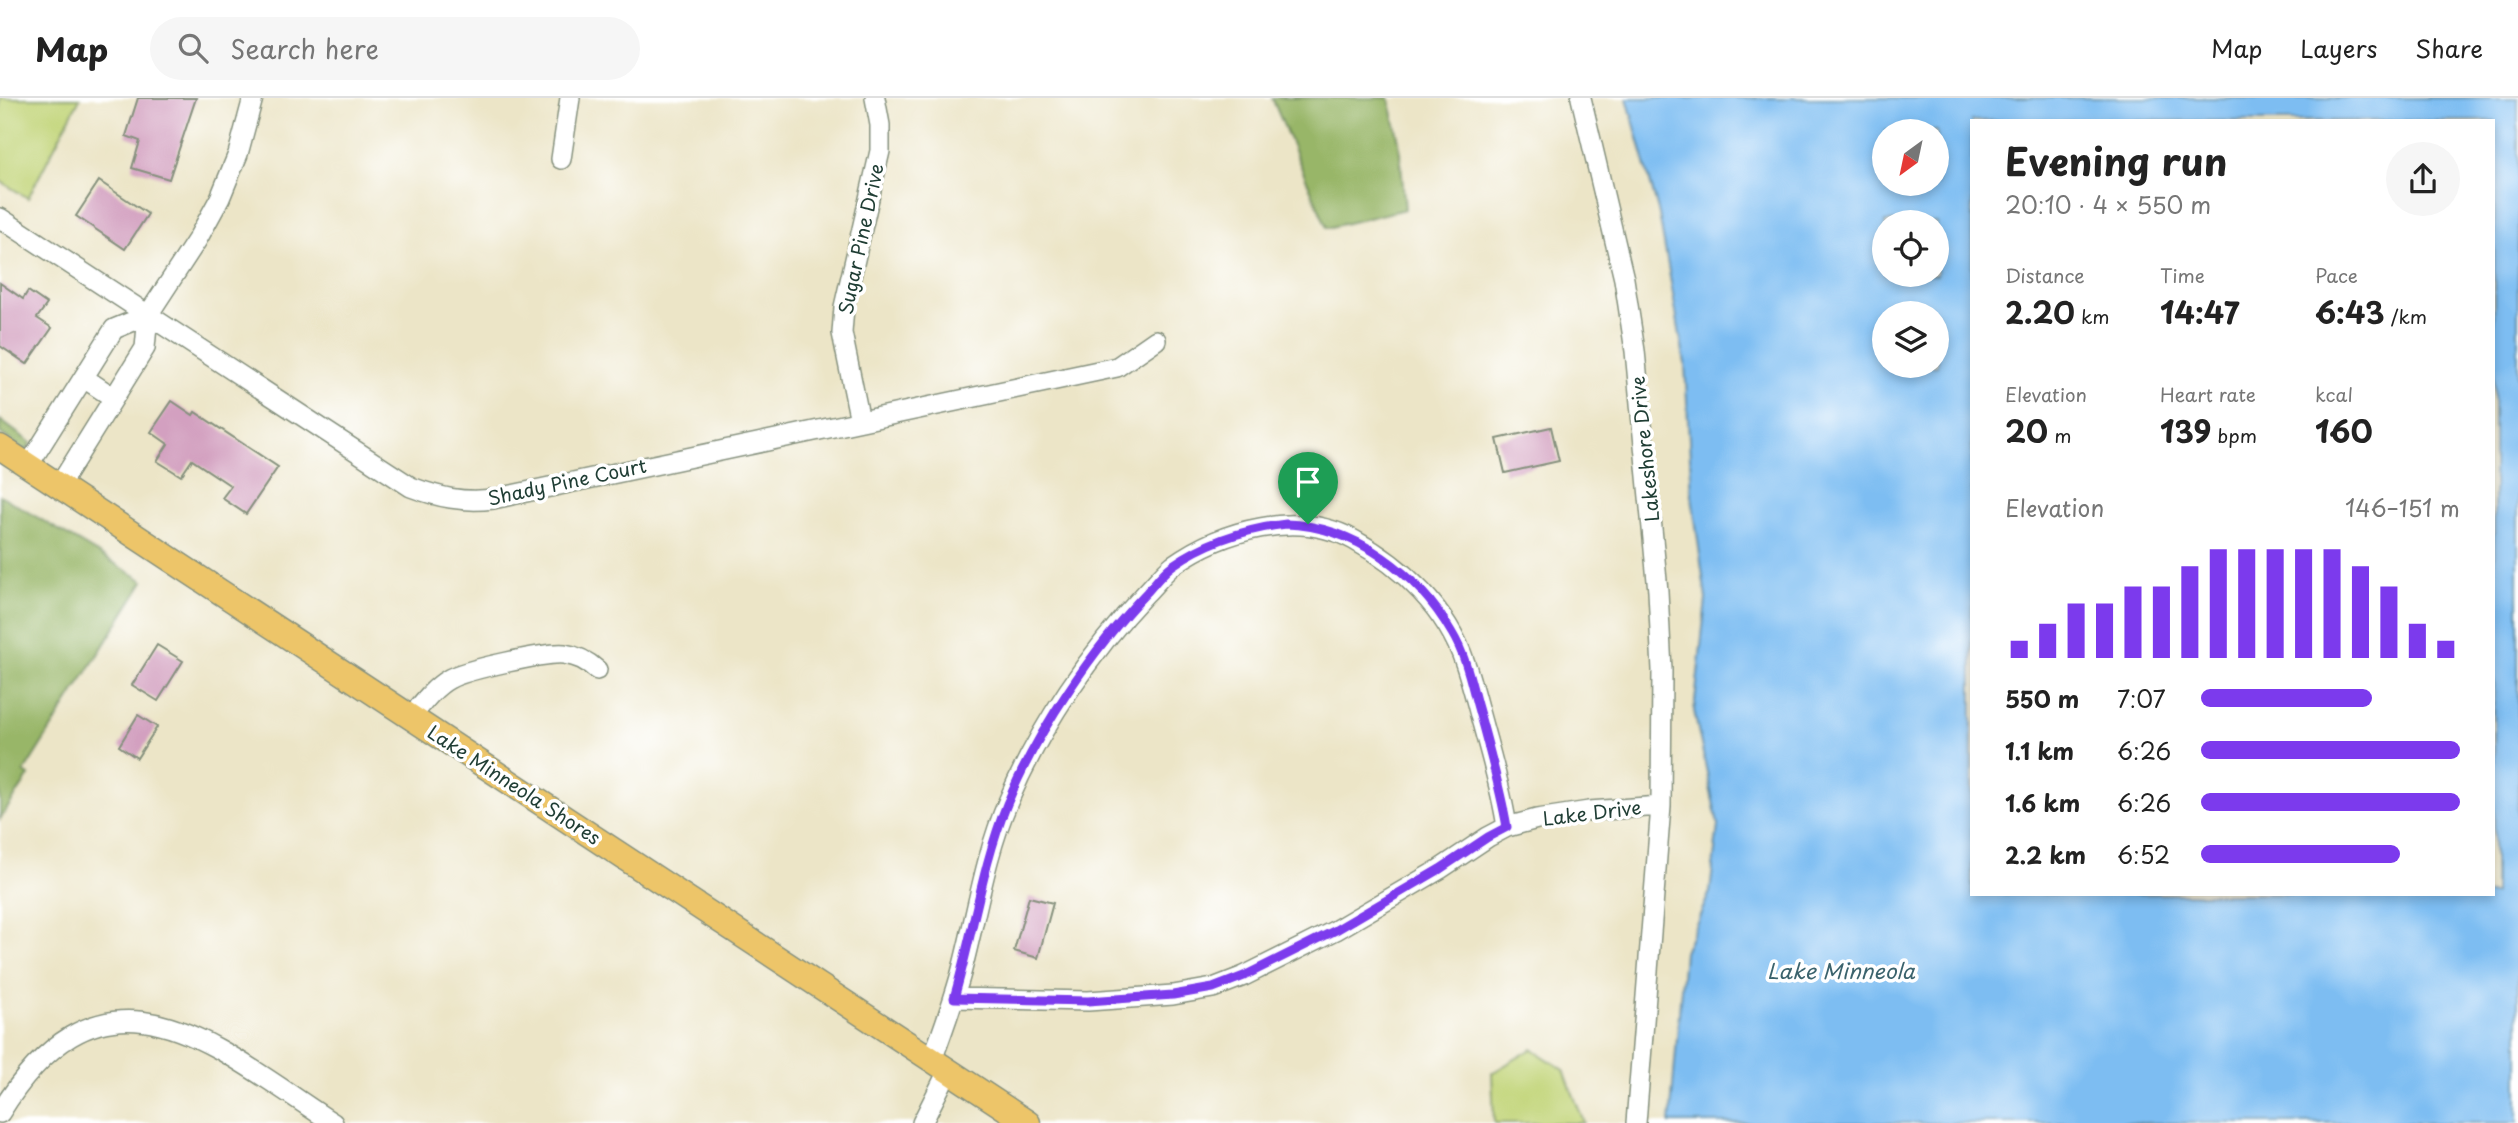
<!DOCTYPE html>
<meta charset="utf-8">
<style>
body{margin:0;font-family:"Playpen Sans",sans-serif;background:#f6f6f6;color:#222;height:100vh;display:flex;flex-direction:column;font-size:26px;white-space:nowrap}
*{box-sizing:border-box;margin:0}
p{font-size:23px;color:#767676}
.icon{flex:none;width:38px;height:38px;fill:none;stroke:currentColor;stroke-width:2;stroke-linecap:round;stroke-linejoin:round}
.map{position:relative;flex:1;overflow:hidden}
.sheet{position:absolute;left:1970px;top:21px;width:525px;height:777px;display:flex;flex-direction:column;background:#fff;border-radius:0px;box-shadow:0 4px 10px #0003}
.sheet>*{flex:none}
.needle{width:46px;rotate:213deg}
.fabs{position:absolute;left:1872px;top:21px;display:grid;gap:14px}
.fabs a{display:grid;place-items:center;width:77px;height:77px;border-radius:50%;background:#fff;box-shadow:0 4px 10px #0003;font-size:35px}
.pin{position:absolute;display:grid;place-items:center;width:60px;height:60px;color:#fff;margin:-72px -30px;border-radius:50% 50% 50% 0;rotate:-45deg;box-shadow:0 0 7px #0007}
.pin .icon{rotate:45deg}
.round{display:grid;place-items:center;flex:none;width:74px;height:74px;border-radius:37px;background:#f6f6f6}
.headline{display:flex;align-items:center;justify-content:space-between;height:119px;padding:0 35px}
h1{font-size:38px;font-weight:700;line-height:52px}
.stats{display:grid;grid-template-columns:repeat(3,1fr);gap:10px;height:119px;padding:7px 35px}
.stats div{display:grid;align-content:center}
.stats b{font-size:30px;font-weight:700}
.stats small{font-size:19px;font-weight:400}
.stats p{font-size:19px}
.chart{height:196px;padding:14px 35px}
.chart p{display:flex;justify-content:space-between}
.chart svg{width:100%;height:126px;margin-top:7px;stroke:#7c3aed;stroke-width:6}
ul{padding:0 35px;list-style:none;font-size:23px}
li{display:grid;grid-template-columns:112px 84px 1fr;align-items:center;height:52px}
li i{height:18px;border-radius:9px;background:#7c3aed}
header{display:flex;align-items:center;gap:42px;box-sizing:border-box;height:98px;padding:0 35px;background:#fff;border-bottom:2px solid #e0e0e0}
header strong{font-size:33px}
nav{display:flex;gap:38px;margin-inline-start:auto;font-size:24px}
.search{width:490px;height:63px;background:#f6f6f6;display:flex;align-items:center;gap:18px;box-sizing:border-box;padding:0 24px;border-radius:38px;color:#767676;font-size:26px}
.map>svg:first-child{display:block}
.green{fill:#c1d477;stroke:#708856;stroke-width:2}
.forest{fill:#98b668;stroke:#5c7a4e;stroke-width:2}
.water{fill:#7dbdf2;stroke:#4e7d93;stroke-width:2;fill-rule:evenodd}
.building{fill:#d3a0c0}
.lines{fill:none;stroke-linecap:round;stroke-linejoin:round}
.minor-casing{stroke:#86917e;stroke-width:22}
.major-casing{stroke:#86917e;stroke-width:27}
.minor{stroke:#fff;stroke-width:19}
.major{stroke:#edc569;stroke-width:24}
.route-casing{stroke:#fff;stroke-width:14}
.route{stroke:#7c3aed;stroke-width:9}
.labels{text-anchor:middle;stroke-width:7;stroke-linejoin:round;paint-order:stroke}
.street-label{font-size:19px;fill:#1f3d34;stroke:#fff}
.water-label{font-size:21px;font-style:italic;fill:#3b636d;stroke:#fff}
</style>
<header>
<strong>Map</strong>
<div class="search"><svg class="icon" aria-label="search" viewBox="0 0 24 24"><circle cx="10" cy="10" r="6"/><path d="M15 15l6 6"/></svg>Search here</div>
<nav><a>Map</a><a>Layers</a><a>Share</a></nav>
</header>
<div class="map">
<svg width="2518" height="1025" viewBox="0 0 2518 1025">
<rect width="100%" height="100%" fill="#fff"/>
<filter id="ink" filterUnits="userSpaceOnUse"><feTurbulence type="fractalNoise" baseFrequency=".0143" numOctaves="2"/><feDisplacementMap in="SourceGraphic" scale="14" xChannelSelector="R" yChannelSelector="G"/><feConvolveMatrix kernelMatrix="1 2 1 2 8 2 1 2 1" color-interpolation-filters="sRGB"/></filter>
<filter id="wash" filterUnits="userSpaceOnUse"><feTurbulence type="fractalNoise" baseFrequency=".00686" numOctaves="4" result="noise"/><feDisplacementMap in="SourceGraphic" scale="28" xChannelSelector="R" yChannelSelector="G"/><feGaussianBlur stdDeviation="1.57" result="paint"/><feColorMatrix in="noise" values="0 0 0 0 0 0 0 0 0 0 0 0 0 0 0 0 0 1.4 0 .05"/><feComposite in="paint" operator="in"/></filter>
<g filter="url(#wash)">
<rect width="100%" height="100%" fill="#ece5c7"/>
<path class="green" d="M 0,0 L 80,0 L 28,100 L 0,83 Z
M 1532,951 L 1564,972 L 1584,1025 L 1494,1025 L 1492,975 Z"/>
<path class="forest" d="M 1272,0 L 1389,0 L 1399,43 L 1405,111 L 1327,130 Z
M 0,322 L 31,345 L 26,353 L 0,335 Z
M 0,397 L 144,483 L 24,674 L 29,678 L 0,721 Z"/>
<path class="water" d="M 1627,0 L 2518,0 L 2518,1025 L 1670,1025 L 1684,854 L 1710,794 L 1718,727 L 1694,613 L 1706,501 L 1692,399 L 1685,266 L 1659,116 ZM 1972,23 L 2494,23 L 2494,796 L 1972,796 ZM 1885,33 L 1937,33 L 1937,86 L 1885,86 ZM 1885,124 L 1937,124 L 1937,177 L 1885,177 ZM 1885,215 L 1937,215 L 1937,268 L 1885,268 Z"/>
<g id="blocks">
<path class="building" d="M 138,0 L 196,0 L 169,81 L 132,70 L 140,43 L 126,38 Z
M 99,83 L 148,116 L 125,151 L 76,118 Z
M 0,185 L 23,201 L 28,193 L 47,206 L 37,220 L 52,230 L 27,266 L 0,248 Z
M 172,303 L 193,317 L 195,314 L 278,369 L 246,416 L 222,400 L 231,388 L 192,362 L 181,378 L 157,363 L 168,346 L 151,334 Z
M 1551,329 L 1559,363 L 1505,375 L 1497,341 Z
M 157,547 L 183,563 L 158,603 L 132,587 Z
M 138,617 L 157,629 L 137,660 L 119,648 Z
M 1029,799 L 1053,805 L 1038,860 L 1014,853 Z"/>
</g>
</g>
<g filter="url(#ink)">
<use href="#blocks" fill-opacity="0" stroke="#86917e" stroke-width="2"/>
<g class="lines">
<defs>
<path id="minor" d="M 1581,0 L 1624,181 L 1635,253 L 1658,493 L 1662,572 L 1661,708 L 1636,1025
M 561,61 L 570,0
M 0,120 L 411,389 C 438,399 463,405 493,401 L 1117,269 L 1156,242
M 84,280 L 114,300
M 860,323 L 842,235 L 844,209 L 880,53 L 880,27 L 875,0
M 28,368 L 114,231 L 148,217
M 59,388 L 145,250 L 148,217 L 197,142 L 220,100 L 238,56 L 253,0
M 411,619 C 422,606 433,590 449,581 C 464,572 547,554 564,556 C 578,558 587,563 597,572
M 954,900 L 1088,903 L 1173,897 L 1213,890 L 1244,878 L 1336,832 L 1440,771 L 1488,739 L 1507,729 L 1537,721 L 1589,713 L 1661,708
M 932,962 C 942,935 952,907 960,879 C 976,821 984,760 1008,704 C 1039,630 1091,553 1146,495 C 1155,486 1163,475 1173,467 C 1222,432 1298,411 1354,442 C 1403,469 1447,511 1465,565 C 1472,585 1477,607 1483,628 C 1492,661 1502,695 1507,729
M 0,1015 C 104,846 211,945 333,1025
M 922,1025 L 948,973"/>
<path id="major" d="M 0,349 L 1028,1025"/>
</defs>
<use href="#minor" class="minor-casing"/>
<use href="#major" class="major-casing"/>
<use href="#minor" class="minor"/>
<use href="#major" class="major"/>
</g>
</g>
<g class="lines" filter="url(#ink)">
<defs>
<path id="route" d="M 1286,426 C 1356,428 1418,476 1452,535 C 1466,558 1471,585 1478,610 C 1489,650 1500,689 1507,729 L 1488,739 L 1440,771 L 1336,832 L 1244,878 L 1213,890 L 1173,897 L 1088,903 L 954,900 C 973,836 982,768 1007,706 C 1037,633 1093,550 1147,494 C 1155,485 1163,474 1173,467 C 1206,444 1247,431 1286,426 Z"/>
</defs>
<use href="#route" class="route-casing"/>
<use href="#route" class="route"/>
</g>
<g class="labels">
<g class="street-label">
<text transform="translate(861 141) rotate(-78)" y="7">Sugar Pine Drive</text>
<text transform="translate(1645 351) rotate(-96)" y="7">Lakeshore Drive</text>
<text transform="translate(567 384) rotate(-12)" y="7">Shady Pine Court</text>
<text transform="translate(514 687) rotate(33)" y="7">Lake Minneola Shores</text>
<text transform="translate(1592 715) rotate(-7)" y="7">Lake Drive</text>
</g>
<g class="water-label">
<text x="1841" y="881">Lake Minneola</text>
</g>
</g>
</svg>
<div class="fabs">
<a><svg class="needle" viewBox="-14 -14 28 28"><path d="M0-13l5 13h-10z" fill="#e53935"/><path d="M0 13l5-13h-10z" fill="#767676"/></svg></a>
<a><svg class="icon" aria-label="locate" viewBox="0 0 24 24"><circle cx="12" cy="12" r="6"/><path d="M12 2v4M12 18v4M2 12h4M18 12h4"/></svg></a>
<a><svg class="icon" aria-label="layers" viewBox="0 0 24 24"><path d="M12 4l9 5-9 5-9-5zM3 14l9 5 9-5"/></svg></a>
</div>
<div class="pin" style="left:1308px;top:426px;background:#1e9e55"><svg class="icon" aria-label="arrive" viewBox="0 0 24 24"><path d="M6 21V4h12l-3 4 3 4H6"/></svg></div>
<section class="sheet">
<div class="headline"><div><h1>Evening run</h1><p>20:10 · 4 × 550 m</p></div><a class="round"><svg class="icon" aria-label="share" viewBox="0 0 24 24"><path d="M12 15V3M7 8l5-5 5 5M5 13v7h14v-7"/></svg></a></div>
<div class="stats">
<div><p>Distance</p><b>2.20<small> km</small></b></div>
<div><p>Time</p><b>14:47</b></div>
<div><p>Pace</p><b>6:43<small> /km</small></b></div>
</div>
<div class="stats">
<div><p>Elevation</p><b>20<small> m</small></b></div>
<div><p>Heart rate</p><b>139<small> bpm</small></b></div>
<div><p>kcal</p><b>160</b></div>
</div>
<div class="chart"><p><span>Elevation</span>146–151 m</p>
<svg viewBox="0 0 160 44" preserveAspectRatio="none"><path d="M5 44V38M15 44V32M25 44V25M35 44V25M45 44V19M55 44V19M65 44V12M75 44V6M85 44V6M95 44V6M105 44V6M115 44V6M125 44V12M135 44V19M145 44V32M155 44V38"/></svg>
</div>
<ul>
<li><b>550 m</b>7:07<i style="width:66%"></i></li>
<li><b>1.1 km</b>6:26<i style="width:100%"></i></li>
<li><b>1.6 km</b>6:26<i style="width:100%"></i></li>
<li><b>2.2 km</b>6:52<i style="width:77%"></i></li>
</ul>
</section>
</div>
